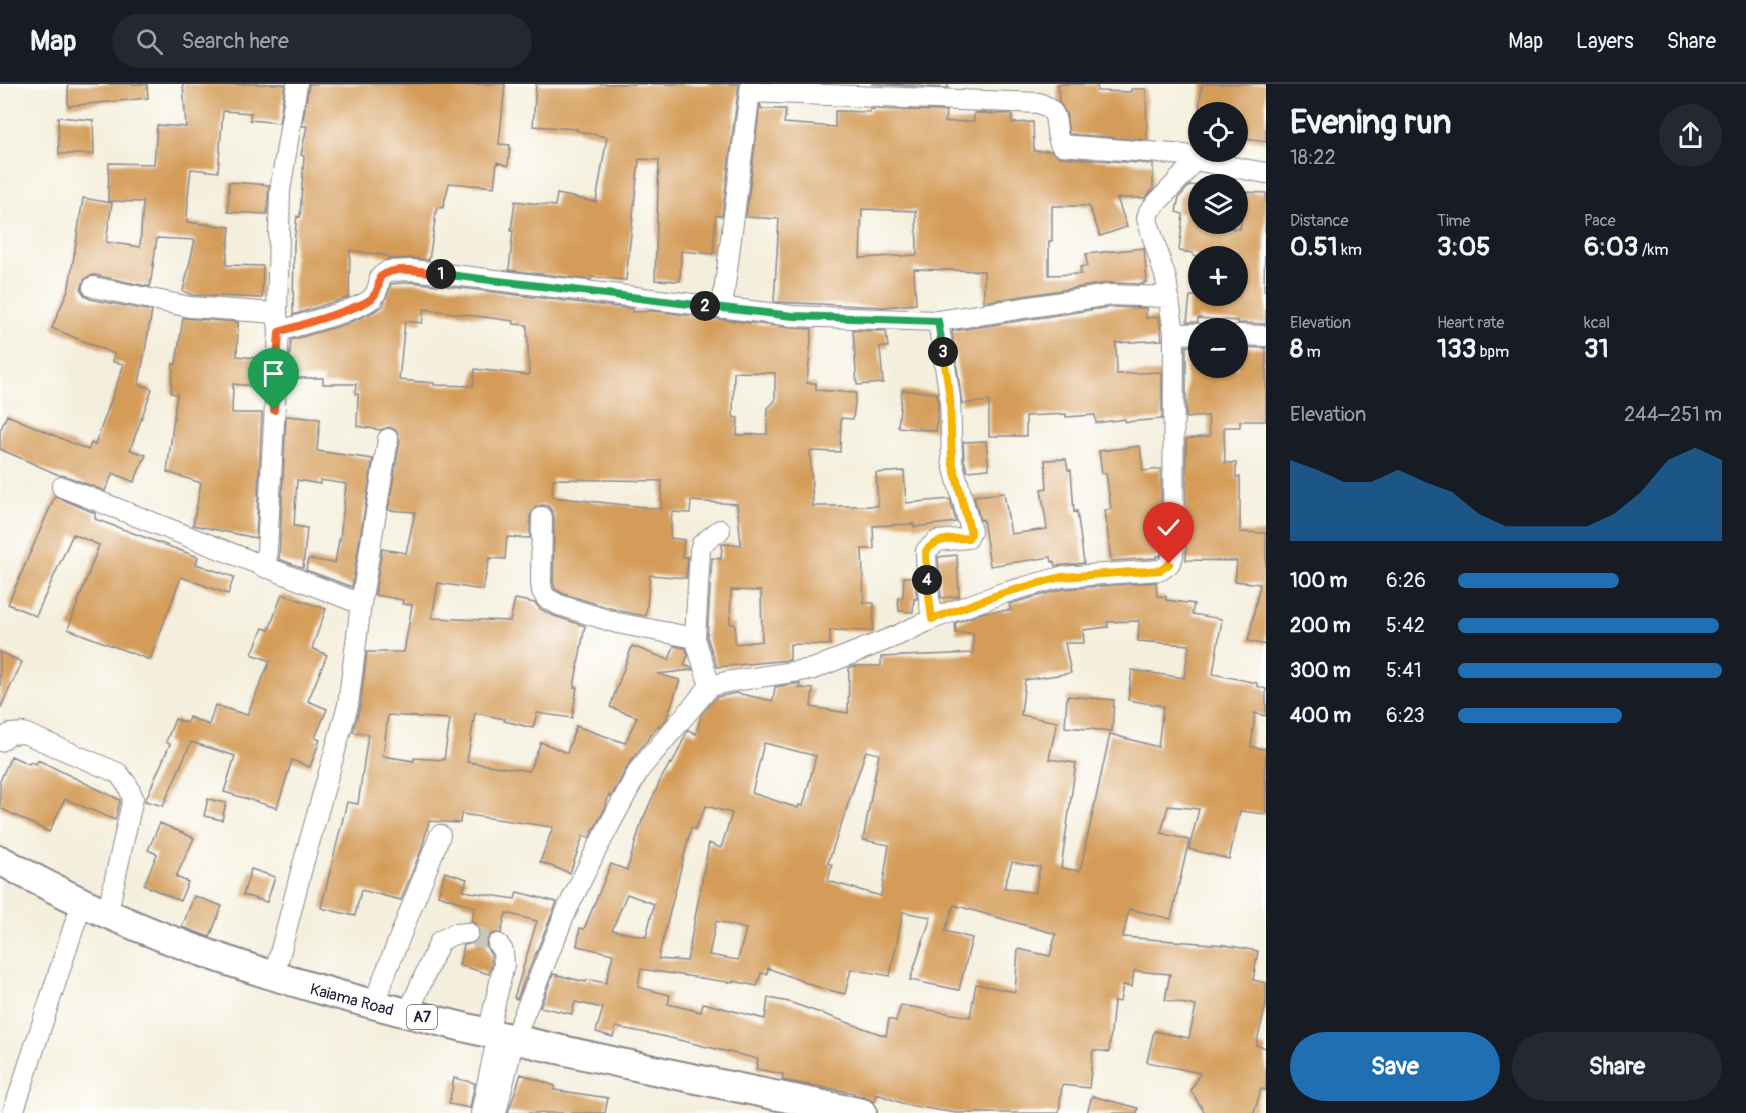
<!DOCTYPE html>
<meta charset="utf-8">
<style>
body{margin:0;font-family:Pangolin,sans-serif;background:#242831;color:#f1f3f6;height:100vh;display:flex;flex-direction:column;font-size:22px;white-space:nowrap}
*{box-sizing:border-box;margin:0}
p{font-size:20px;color:#9ea1a6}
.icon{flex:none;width:33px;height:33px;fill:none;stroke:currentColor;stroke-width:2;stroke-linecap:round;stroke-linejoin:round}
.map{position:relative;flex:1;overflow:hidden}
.panel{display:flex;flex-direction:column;background:#171b24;width:480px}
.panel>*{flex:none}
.fabs{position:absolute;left:1188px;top:18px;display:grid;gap:12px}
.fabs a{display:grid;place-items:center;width:60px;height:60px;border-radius:50%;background:#171b24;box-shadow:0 2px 4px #0004;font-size:30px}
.pin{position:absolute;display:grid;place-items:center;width:51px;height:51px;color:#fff;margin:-62px -26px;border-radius:50% 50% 50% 0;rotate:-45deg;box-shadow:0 0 6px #0007}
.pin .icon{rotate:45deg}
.km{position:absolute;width:30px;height:30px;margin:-15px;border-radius:50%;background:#222;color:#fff;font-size:16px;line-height:30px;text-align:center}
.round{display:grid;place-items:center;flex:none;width:63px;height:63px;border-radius:32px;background:#242831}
.head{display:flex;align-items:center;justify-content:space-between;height:102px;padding:0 24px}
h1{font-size:33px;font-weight:700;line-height:45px}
.metrics{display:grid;grid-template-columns:repeat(3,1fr);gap:9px;height:102px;padding:6px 24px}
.metrics div{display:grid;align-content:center}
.metrics b{font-size:26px;font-weight:700}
.metrics small{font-size:16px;font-weight:400}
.metrics p{font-size:16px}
.chart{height:168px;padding:12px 24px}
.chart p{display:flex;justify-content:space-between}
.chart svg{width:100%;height:108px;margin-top:6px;fill:#1f6fb2;opacity:.7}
.cta{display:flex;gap:12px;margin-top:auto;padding:12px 24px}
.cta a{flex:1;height:69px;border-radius:36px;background:#1f6fb2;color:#fff;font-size:24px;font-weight:700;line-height:69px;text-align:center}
.cta a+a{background:#242831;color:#f1f3f6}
ul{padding:0 24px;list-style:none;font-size:20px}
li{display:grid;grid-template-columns:96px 72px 1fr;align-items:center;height:45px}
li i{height:15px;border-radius:8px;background:#1f6fb2}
header{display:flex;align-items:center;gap:36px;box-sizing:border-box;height:84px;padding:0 30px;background:#171b24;border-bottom:2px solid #363941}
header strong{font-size:28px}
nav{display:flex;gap:33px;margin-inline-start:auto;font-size:21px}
.search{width:420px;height:54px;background:#242831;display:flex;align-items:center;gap:15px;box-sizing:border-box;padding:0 21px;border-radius:33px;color:#9ea1a6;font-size:22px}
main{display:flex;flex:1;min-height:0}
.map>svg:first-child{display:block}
.building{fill:#d49c58;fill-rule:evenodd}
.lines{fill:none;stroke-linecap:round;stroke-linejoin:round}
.minor-tunnel{stroke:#cac6bc;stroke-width:20;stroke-dasharray:20 10;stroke-linecap:butt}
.minor-casing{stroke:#8b888c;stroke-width:22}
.highway-casing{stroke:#8b888c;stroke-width:32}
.minor{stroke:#fff;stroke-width:20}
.highway{stroke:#fff;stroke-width:28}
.split-1-casing{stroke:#fff;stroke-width:12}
.split-2-casing{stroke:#fff;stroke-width:12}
.split-3-casing{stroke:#fff;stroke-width:12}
.split-4-casing{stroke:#fff;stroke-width:12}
.split-5-casing{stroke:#fff;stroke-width:12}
.split-1{stroke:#f0652b;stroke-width:8}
.split-2{stroke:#22a559;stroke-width:8}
.split-3{stroke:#22a559;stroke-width:8}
.split-4{stroke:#f5b400;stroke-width:8}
.split-5{stroke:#f5b400;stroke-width:8}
.labels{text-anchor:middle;stroke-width:5;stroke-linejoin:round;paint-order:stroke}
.shield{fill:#fff;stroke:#646476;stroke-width:1.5}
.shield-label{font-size:15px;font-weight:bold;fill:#22223b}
.street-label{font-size:16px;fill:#22223b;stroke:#fff}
</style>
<header>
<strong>Map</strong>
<div class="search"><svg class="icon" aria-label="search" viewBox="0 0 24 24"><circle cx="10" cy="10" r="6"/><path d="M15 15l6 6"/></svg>Search here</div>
<nav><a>Map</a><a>Layers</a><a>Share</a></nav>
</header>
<main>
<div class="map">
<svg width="1266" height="1029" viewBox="0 0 1266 1029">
<rect width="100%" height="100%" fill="#fff"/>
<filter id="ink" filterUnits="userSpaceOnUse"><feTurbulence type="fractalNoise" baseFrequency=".0167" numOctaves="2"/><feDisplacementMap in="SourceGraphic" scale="12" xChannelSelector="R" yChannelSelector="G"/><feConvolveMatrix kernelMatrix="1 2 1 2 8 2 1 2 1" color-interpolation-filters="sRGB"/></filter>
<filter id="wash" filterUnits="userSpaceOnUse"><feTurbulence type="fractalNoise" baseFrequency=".008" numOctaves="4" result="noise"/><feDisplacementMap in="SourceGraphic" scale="24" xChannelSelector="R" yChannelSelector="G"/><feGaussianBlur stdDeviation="1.35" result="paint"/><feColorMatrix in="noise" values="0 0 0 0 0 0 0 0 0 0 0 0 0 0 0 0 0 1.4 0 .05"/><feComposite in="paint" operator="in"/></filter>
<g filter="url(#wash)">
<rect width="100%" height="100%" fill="#f4efdc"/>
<g id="blocks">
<path class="building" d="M 68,0 L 147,0 L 148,14 L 68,22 Z
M 183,0 L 285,0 L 279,39 L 250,36 L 251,29 L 223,27 L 218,88 L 191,85 L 188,112 L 187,138 L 230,143 L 226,181 L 263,182 L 262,214 L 192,211 L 183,207 L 195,156 L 157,154 L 150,203 L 95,191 L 89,192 L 84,196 L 81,206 L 85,212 L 90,215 L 152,227 L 139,300 L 152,305 L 130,366 L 146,371 L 134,398 L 113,389 L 105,407 L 66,392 L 59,391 L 0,365 L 0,347 L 7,331 L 88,366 L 91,359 L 95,361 L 124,280 L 113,278 L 114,270 L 52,244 L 69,203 L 83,114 L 112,119 L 106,158 L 140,163 L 143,118 L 108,117 L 109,79 L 154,80 L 157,41 L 186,43 Z
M 309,0 L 505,0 L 499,60 L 510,61 L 508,82 L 497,78 L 494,103 L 449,99 L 443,124 L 437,123 L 429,176 L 412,174 L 388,175 L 388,172 L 350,166 L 349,213 L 293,231 L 294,159 L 297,132 L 300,133 L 304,72 L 301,71 L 307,42 L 302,42 Z
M 536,0 L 739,0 L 722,132 L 716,131 L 713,170 L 681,167 L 680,197 L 655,196 L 659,76 L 639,75 L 626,196 L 591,193 L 591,196 L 509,186 L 513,147 L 511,147 L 515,117 L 555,122 L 557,110 L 596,118 L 607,53 L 577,47 L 577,45 L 533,42 Z
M 871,0 L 948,0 L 948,4 Z
M 1058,0 L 1097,0 L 1097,7 L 1131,8 L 1131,5 L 1146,5 L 1147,56 L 1069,50 L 1066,29 L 1059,18 Z
M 1202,0 L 1266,0 L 1266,58 L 1238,54 L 1238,28 L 1199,28 Z
M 760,20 L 762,25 L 786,25 L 784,39 L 835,43 L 835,27 L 870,28 L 870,25 L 946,27 L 945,38 L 974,37 L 974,29 L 1012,30 L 1012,39 L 1033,38 L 1034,67 L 1051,67 L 1060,73 L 1153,80 L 1153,105 L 1145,114 L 1117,114 L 1127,143 L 1100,152 L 1089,122 L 1052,122 L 1052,157 L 1049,157 L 1049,191 L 1081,190 L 1080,183 L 1087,182 L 1086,170 L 1144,164 L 1147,198 L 1144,198 L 1144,200 L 1107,199 L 984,218 L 984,187 L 914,185 L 916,220 L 884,223 L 774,218 L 779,135 L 746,133 ZM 862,125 L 916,127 L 917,171 L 860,174 Z
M 58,33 L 93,36 L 94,70 L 59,70 Z
M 229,98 L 269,101 L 267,130 L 228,128 Z
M 1190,101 L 1198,102 L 1198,141 L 1240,145 L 1245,108 L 1266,109 L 1264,207 L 1266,207 L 1266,240 L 1238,239 L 1238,237 L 1198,234 L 1198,238 L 1187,238 L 1190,212 L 1238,212 L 1238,172 L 1193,172 L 1193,169 L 1179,167 L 1183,130 L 1176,128 L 1179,113 Z
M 412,198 L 633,225 L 632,228 L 655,227 L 792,244 L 812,245 L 807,299 L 816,299 L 816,306 L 856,309 L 853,335 L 841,334 L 840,368 L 810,367 L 813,422 L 878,422 L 876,389 L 904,387 L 906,419 L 950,415 L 956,438 L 914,443 L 914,440 L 873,442 L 874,465 L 862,465 L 864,519 L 874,519 L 873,547 L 830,546 L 830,561 L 790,560 L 790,576 L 717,583 L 707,553 L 712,474 L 721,475 L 722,460 L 741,461 L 737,420 L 691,417 L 690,429 L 672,428 L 670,454 L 684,456 L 682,473 L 688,473 L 686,494 L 650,491 L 646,532 L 620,527 L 564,510 L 555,505 L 553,498 L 554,433 L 552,427 L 548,422 L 542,421 L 536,423 L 530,432 L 530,454 L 507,453 L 505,475 L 489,474 L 483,506 L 438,499 L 432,534 L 510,537 L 515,515 L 535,519 L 540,525 L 554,532 L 585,542 L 574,603 L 577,603 L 572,634 L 537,629 L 533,644 L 504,637 L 505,635 L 475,629 L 467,678 L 529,687 L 541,658 L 567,669 L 576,642 L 625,659 L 637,633 L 610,623 L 632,562 L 669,576 L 674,562 L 686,564 L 688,571 L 684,581 L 692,584 L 692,586 L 657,590 L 680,596 L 667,634 L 660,642 L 659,641 L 630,678 L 611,713 L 609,711 L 605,724 L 589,754 L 583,752 L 570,789 L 540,778 L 553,743 L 461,730 L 460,739 L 429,737 L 422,764 L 401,816 L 361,806 L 355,832 L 321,824 L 347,718 L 358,720 L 368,650 L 353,648 L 360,623 L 367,568 L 404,568 L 412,521 L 402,520 L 403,516 L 375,511 L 382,465 L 406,469 L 415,428 L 388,426 L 400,357 L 396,346 L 389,343 L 380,346 L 357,342 L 358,310 L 355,310 L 356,300 L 323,300 L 323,294 L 288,294 L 291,256 L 346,240 L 371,229 L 383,222 L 391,200 ZM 424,225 L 514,237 L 513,240 L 527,241 L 529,291 L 475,285 L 473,302 L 434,301 L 434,299 L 399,296 L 405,237 L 422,239 ZM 734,288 L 775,289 L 775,317 L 768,324 L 767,350 L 737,351 L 738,334 L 733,333 ZM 553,395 L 662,397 L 661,425 L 552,413 ZM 731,506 L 761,507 L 762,557 L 735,560 L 735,540 L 730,540 ZM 388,631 L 450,635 L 444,676 L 414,674 L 414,677 L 383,672 Z
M 1110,223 L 1146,224 L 1146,234 L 1159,233 L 1162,256 L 1116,259 L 1117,290 L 1162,288 L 1162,335 L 1125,338 L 1125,335 L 1096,339 L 1095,331 L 1066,333 L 1066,330 L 1026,332 L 1026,352 L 989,352 L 989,317 L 962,320 L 952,247 Z
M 183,234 L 238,238 L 237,272 L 265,275 L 263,303 L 233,300 L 232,329 L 262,329 L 256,454 L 193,441 L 201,399 L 167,388 L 177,310 L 171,309 L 173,280 L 176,280 Z
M 853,246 L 886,247 L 888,263 L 880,263 L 883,299 L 857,301 Z
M 1186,262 L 1198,262 L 1198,284 L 1238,284 L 1238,263 L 1266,264 L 1266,337 L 1240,337 L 1240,343 L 1224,343 L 1225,379 L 1236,379 L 1236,393 L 1240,393 L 1240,448 L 1266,449 L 1266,561 L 1248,557 L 1260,500 L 1235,497 L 1237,477 L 1186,476 L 1186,355 L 1210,352 L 1208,332 L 1186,334 Z
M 902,306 L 937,309 L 938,322 L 936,347 L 898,343 Z
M 286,332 L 320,335 L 317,367 L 373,375 L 352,503 L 306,486 L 308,475 L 335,479 L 339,456 L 340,456 L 346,400 L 320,396 L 320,400 L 297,396 L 294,442 L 307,444 L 303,484 L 279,475 Z
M 986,357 L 989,385 L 967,387 L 964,375 L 963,358 Z
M 1140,362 L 1143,387 L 1161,385 L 1161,469 L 1160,472 L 1156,472 L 1156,474 L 1111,477 L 1105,426 L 1111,425 L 1106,389 L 1102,389 L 1099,367 Z
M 1066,375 L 1068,386 L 1071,386 L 1074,428 L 1077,427 L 1084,479 L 1055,482 L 1054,477 L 1052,478 L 1051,473 L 990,482 L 983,435 L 980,436 L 974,412 L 1004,409 L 1011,450 L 1047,445 L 1041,405 L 1047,404 L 1045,376 Z
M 55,412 L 95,429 L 95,435 L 198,473 L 196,480 L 234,493 L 228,510 L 181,493 L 150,576 L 68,545 L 99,461 L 73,450 L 36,532 L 8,520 Z
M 957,471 L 959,512 L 941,514 L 938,473 Z
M 904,493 L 915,493 L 917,515 L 914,515 L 913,528 L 899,527 L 898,514 L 903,513 Z
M 1156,498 L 1157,512 L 1166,513 L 1166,516 L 1194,520 L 1192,530 L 1222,535 L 1213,590 L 1257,599 L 1257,602 L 1266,605 L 1266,632 L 1255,629 L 1251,663 L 1266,665 L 1264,695 L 1266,695 L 1266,730 L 1240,727 L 1229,775 L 1189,765 L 1199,725 L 1168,722 L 1161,749 L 1189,756 L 1171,835 L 1129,825 L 1123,853 L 1225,861 L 1258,867 L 1253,896 L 1266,899 L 1266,921 L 1256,961 L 1266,964 L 1266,1006 L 1261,1005 L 1254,1029 L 1205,1029 L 1191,1007 L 1200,989 L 1147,978 L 1154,947 L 1189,954 L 1196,922 L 1165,916 L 1170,890 L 1134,887 L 1132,903 L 1123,901 L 1120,918 L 1114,917 L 1109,968 L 1093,966 L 1089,1004 L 1062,1001 L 1059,1029 L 956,1029 L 907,1021 L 877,1010 L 875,1018 L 865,1013 L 853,1010 L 854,1009 L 782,996 L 783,990 L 756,985 L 758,975 L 662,952 L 616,943 L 613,953 L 596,948 L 603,924 L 575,918 L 572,930 L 540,923 L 553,890 L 586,898 L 587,895 L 606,899 L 613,870 L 577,862 L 580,844 L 584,845 L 611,780 L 627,786 L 642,737 L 660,697 L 670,679 L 672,680 L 686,650 L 688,646 L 696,650 L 701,631 L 717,613 L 736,609 L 773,617 L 775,603 L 800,599 L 799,604 L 813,605 L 811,623 L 848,629 L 849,584 L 853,582 L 881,582 L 881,573 L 973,569 L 973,549 L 956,549 L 955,539 L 985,528 L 1011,526 L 1009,520 L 1063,505 ZM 1139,537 L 1138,557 L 1189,561 L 1184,594 L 1132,586 L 1128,616 L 1163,622 L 1158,663 L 1110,650 L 1080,787 L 1061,784 L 1076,679 L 1049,675 L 1057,638 L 1021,631 L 1025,596 L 1071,589 L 1065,559 L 1084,559 L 1083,546 L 1108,543 L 1107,538 ZM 764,659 L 816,672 L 803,722 L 799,721 L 798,724 L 752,709 ZM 866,667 L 879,670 L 863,756 L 889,761 L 881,812 L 828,797 L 832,781 L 828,779 ZM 706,722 L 732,729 L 721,764 L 709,759 L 687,877 L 658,875 L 691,744 L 695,745 ZM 1012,778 L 1040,783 L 1035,809 L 1004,804 ZM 627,810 L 654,820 L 646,853 L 612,846 ZM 954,821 L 1056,850 L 1050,872 L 1018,865 L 1015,908 L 976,900 L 970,933 L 901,921 L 896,937 L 889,935 L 886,952 L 789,918 L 768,914 L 765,935 L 703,919 L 701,928 L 668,920 L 670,911 L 638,903 L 641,885 L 733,899 L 733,897 L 757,902 L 761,889 L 767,890 L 768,884 L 820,904 L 845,910 L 851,885 L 890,892 L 903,828 L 931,833 L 910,896 L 959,906 L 972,854 L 945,847 ZM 716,837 L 746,845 L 738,876 L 709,871 Z
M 282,510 L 326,525 L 312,564 L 327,571 L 308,617 L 327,625 L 315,654 L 320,656 L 310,683 L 292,676 L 277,724 L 224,708 L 235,672 L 191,658 L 163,722 L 145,717 L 170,660 L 166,658 L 175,635 L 187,639 L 189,633 L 209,641 L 215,621 L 247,631 L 270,577 L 252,570 L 263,544 L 269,546 Z
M 0,568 L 22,578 L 0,625 Z
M 1067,612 L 1114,616 L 1112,647 L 1065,643 Z
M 11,672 L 29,680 L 30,678 L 36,680 L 38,676 L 120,716 L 115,736 L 65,715 L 49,748 L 0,724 L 0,697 Z
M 208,715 L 226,719 L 222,736 L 204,732 Z
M 160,739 L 194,754 L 176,793 L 188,798 L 180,817 L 144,801 L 157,770 L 148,766 Z
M 251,785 L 275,793 L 267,818 L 243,811 Z
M 445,788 L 467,795 L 463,807 L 515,815 L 517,808 L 557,818 L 517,915 L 514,914 L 537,837 L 506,829 L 501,849 L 492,850 L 487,856 L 486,862 L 491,871 L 492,880 L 489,890 L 459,881 L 464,861 L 475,859 L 479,854 L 480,848 L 478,842 L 471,838 L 475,823 L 438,811 Z
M 194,812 L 222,822 L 210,853 L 182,843 Z
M 521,990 L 555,1002 L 554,1006 L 608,1014 L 605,1029 L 508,1029 Z
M 454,994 L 475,999 L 470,1024 L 449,1020 Z
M 1092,1012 L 1138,1024 L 1137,1029 L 1087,1029 Z"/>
</g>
</g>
<g filter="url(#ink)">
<use href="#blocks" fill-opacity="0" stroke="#8b888c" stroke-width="1.5"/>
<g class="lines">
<path class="minor-tunnel" d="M 468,849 L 498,860"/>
<defs>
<path id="minor" d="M 750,8 L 1039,19 C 1065,29 1051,44 1061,61 L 1185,71 L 1194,76
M 93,203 L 190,223 L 277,229
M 722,224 L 751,0
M 279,247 C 298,241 361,226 372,214 C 378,208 379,201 380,193 L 388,187 L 412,186 L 793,232 L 938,237 L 1109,211 L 1169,213
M 1174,249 L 1198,250
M 1238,251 L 1266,252
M 62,403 L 361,520
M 542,433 L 541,498 L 542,507 L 546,514 L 559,521 L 617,539 L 695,554
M 266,484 L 279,247 L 277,229 L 280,107 L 297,0
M 932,535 L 927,499 L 926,467 L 937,457 L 968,454 L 971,447 L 952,377 L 950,314 L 938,237
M 710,602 L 695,554 L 700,466 L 702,460 L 720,446
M 0,657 L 10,650 L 24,649 L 118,689 L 128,702 L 133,714 L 107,831
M 274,893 L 302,784 L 348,621 L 361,520 L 388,355
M 373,921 L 440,751
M 408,929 L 440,857 L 454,850 L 468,849
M 488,949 L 504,881 L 503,867 L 498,860
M 13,1029 L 77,833
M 481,1029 L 498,951
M 496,1029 L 514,955 L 564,832 L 595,768 L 639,686 L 710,602 L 726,598 L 813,585 L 896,552 L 932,535 L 1000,510 L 1061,493 L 1161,486 L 1169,480 L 1173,472 L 1174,249 L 1166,195 L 1147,135 L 1149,127 L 1183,91 L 1194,76 L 1266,89"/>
<path id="highway" d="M 0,776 C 149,860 298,903 463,943 C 596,975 729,1002 862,1029"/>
</defs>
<use href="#minor" class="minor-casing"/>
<use href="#highway" class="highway-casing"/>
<use href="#minor" class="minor"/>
<use href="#highway" class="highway"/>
</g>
</g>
<g class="lines" filter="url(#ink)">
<defs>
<path id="split-1" d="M 274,326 L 279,248 C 296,242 363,224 372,214 C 378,208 379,201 380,193 C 396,180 423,188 441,190"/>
<path id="split-2" d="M 441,190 L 705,222"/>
<path id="split-3" d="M 705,222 L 793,232 L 938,237 L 943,268"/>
<path id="split-4" d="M 927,496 L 926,467 C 936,454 953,455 968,454 L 971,450 L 952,377 L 950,314 L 943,268"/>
<path id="split-5" d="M 927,496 L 932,535 L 1000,510 L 1061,493 L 1161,486 L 1169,480"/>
</defs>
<use href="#split-1" class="split-1-casing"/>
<use href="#split-2" class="split-2-casing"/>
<use href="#split-3" class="split-3-casing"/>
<use href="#split-4" class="split-4-casing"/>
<use href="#split-5" class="split-5-casing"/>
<use href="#split-1" class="split-1"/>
<use href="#split-2" class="split-2"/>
<use href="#split-3" class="split-3"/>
<use href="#split-4" class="split-4"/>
<use href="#split-5" class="split-5"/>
</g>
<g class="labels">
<rect class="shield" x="407" y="921" width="30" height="24" rx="4.5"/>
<g class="shield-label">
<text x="422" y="938">A7</text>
</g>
<g class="street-label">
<text transform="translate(352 915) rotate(15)" y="6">Kaiama Road</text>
</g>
</g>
</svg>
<div class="fabs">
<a><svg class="icon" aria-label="locate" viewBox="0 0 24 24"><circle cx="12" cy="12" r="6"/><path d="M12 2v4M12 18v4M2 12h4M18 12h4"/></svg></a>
<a><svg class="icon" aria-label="layers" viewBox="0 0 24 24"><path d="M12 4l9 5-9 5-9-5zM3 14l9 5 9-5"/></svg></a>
<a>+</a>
<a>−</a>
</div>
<div class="pin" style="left:274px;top:326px;background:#1e9e55"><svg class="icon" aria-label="arrive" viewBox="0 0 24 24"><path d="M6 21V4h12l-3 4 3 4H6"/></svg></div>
<div class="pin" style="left:1169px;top:480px;background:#d93025"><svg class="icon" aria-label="check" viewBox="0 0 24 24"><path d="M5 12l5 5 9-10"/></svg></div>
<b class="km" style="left:441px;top:190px">1</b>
<b class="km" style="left:705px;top:222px">2</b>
<b class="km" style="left:943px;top:268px">3</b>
<b class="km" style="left:927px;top:496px">4</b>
</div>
<section class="panel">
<div class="head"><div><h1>Evening run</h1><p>18:22</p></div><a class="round"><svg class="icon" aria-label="share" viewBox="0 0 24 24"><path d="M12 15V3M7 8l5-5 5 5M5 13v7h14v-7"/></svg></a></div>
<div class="metrics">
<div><p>Distance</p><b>0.51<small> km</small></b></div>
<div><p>Time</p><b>3:05</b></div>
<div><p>Pace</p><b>6:03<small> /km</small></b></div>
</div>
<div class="metrics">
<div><p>Elevation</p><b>8<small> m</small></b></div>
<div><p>Heart rate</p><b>133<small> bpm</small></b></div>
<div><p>kcal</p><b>31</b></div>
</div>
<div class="chart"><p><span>Elevation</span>244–251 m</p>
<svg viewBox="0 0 160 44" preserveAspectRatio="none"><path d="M0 44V11L10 15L20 20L30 20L40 15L50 20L60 24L70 33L80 38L90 38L100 38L110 38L120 33L130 24L140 11L150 6L160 11V44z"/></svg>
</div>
<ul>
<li><b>100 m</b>6:26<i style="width:61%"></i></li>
<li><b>200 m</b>5:42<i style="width:99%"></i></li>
<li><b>300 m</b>5:41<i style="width:100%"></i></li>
<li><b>400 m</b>6:23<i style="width:62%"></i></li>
</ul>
<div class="cta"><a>Save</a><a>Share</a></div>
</section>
</main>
